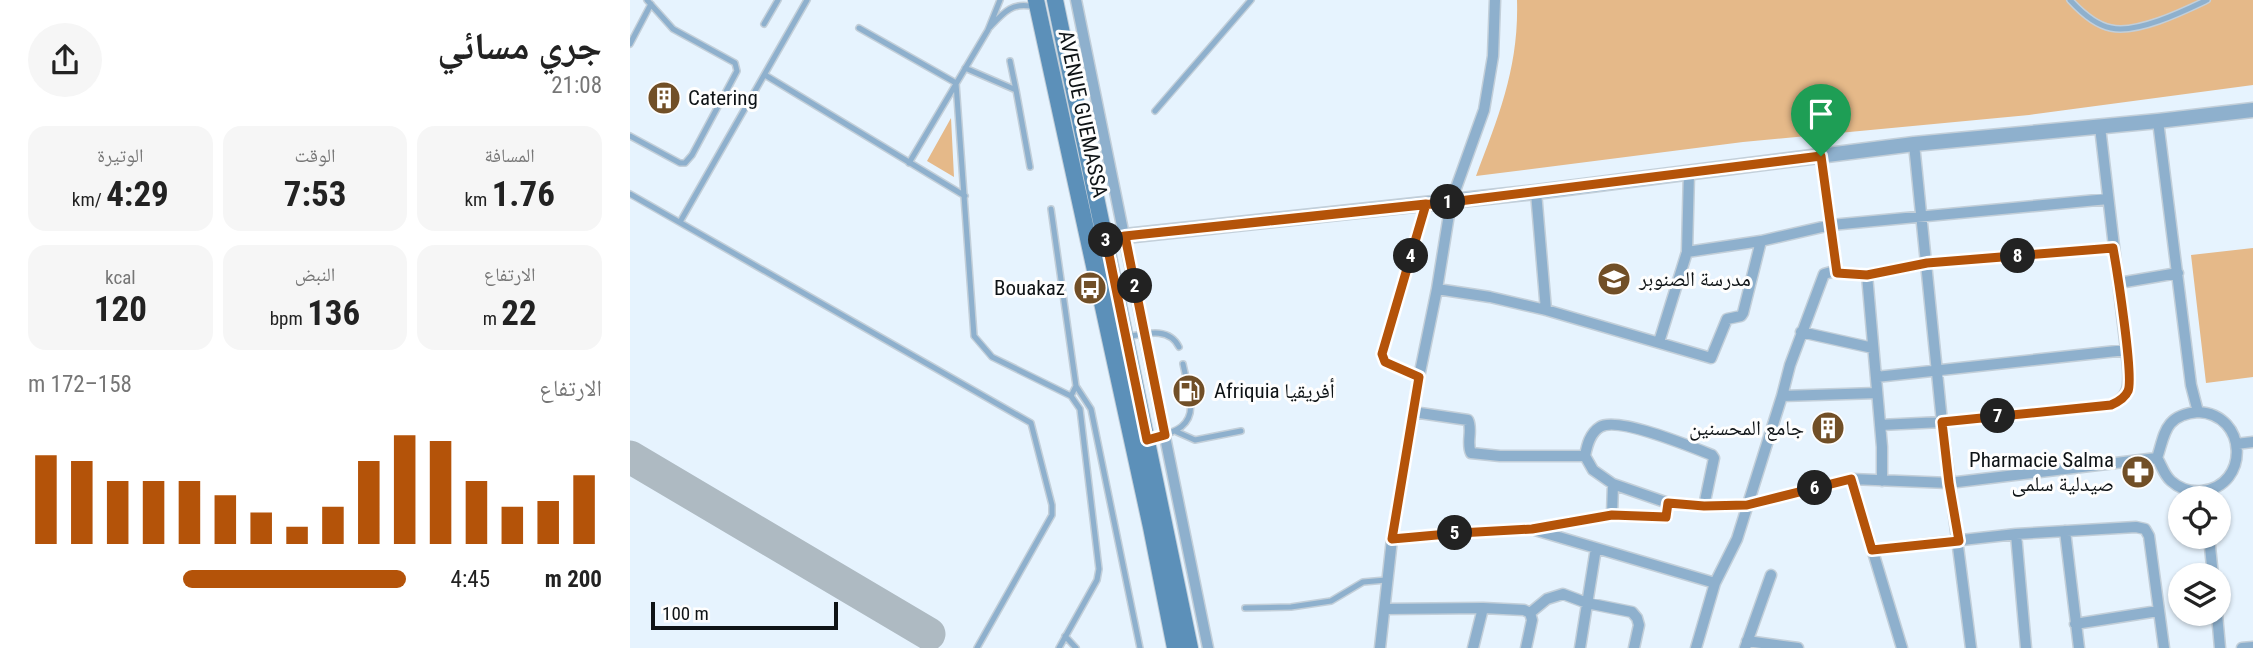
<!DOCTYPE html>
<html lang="ar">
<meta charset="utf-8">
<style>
body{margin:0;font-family:"Roboto Condensed","Noto Naskh Arabic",sans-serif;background:#f6f6f6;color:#222;direction:rtl;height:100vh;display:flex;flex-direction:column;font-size:26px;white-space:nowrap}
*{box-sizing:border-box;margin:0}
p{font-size:23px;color:#767676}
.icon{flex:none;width:38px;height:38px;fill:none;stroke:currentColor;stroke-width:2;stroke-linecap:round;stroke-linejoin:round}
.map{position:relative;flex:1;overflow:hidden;direction:ltr}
.side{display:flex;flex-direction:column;background:#fff;width:630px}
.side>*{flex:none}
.fabs{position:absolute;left:1538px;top:486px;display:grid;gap:14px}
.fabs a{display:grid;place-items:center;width:63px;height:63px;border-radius:50%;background:#fff;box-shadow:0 2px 5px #0004;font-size:35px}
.scale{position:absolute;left:21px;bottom:18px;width:187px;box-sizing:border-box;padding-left:7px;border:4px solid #0e1316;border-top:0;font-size:19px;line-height:24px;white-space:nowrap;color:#0e1316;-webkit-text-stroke:5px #fefefe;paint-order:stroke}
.pin{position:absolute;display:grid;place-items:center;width:60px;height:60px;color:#fff;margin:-72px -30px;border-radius:50% 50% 50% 0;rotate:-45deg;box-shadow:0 0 7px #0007}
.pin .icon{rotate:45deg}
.km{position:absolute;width:35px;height:35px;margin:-18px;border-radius:50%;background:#222;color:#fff;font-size:19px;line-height:35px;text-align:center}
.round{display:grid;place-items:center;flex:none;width:74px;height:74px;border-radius:37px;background:#f6f6f6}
.overview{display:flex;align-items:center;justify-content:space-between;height:119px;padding:0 28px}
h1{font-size:38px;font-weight:700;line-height:52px}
.stats{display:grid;grid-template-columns:repeat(3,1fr);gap:10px;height:119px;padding:7px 28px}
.stats div{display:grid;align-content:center;border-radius:18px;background:#f6f6f6;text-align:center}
.stats b{font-size:35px;font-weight:700}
.stats small{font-size:19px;font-weight:400}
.stats p{font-size:19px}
.chart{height:196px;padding:14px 28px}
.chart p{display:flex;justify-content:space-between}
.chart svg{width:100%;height:126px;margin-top:7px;stroke:#b45309;stroke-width:6}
ul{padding:0 28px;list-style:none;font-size:23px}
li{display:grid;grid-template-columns:112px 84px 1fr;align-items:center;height:52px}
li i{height:18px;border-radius:9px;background:#b45309}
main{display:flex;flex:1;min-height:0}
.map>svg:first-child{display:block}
.green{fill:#e5b989}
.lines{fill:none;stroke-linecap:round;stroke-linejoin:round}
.taxiway{stroke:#aebac2;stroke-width:33}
.service-casing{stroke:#c3cfd9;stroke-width:8}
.minor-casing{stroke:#c3cfd9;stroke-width:13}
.tertiary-casing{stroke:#c3cfd9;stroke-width:17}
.secondary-casing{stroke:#c3cfd9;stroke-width:18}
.service{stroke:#8eb0cd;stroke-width:5}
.minor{stroke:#8eb0cd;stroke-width:10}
.tertiary{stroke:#8eb0cd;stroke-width:14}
.secondary{stroke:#5c90b9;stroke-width:16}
.route-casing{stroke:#fff;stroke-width:14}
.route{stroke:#b45309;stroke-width:9}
.labels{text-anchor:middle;stroke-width:6;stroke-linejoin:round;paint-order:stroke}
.poi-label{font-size:21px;fill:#0e1316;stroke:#fefefe;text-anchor:start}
.street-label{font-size:21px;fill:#0e1316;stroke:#fefefe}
</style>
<main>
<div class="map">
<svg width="1623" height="648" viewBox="0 0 1623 648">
<rect width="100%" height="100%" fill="#e6f3fe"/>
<path class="green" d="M 887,0 L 1623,0 L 1623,85 L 1399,115 L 1113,142 L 846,176 C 869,115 889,67 887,0 Z
M 321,118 L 324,177 L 297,161 Z
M 1623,248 L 1623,377 L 1576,383 L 1561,255 Z"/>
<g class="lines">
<path class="taxiway" d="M 0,457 L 299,634"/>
<defs>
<path id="service" d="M 1440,0 C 1451,12 1465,25 1481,28 C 1507,34 1554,11 1577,0
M 134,24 L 148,0
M 360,27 C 373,13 383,1 404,7
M 229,28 L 326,83 L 344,336 L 362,357 L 441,396 L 450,409 L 469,569 L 467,580 L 429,648
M 0,44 L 21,4
M 380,61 L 386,90
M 335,68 L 386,90 L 400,167
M 135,75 L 335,196
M 525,111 L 621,0
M 0,136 L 50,163 L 55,163 L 62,155 L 107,71 L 105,63 L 43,29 L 17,0
M 279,163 L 358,30 L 370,0
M 0,194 L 401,423 L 422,505 L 422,515 L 347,648
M 421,209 L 446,386 L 441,396
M 50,222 L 177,0
M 496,337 C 514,334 539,326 549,347
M 553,364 L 557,382
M 446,386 L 461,409 L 510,648
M 547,432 L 565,440 L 611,431
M 521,439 C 542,433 565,428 560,399
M 615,608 L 661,607 L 701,601 L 733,582 L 756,580
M 435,636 L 446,648"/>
<path id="minor" d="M 446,0 L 578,648
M 1528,121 L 1561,385 L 1568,412
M 1284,144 L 1312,422 L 1341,648
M 1191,156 L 1207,273
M 906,192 L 916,310
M 1057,252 L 1131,241 L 1201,225 L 1478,199
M 1237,275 L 1252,447 L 1252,481
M 1489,283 L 1548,273
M 807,289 L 860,297 L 916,310 L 1081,358 L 1097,319 L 1111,316 L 1113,313 L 1131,241
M 1171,332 L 1243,348
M 1029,342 L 1057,252 L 1059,172
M 789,377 L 755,362 L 752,354 L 796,204
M 1246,377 L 1496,350
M 1152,396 L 1247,393
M 783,412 L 838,420 C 843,430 836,443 841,453 L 870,456 L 955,456 C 957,445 960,433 970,427 C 987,416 1062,447 1082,455 L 1084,458 L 1074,506
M 1568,412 C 1618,414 1620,486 1572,491 C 1561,492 1550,489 1541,481 C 1534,475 1532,466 1527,458 C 1535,434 1534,415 1568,412 Z
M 1250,425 L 1312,422 L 1481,405 C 1500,397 1499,384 1498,366 L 1470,127
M 1606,444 L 1623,442
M 955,456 L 963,470 L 983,484 L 1038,503
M 1221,479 L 1272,648
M 982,515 L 983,484
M 905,530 L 1085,583
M 1435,531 L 1449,648
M 1386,534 L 1396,648
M 1579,537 L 1583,576
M 762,539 L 829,533 L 902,529 L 982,515 L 1036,517 L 1038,503 L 1074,506 L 1117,505 L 1221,479 L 1319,483 L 1527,458
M 1242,550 L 1386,534 L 1506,527 L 1515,529 L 1519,536 L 1534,648
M 755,609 L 853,608 L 894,610 L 900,613 L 902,620 L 896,648
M 900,613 L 917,599 L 933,594 L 957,603 L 1002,612 L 1007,618 L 1009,625 L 1004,648
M 1587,614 L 1590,648
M 1445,624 L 1528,611
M 1117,641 L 1168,648
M 750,648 L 762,539 L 789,377 L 807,289 L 821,202 L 854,110 L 863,56 L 865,0
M 843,648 L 853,608
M 950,648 L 966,548
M 1066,648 L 1085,583 L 1107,539 L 1152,396 L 1160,365 L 1194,274 L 1201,272 L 1237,275 L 1297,263 L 1483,248
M 1115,648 L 1141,575
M 1612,648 L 1623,647"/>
<path id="tertiary" d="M 467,242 L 495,236 L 906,192 L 1284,144 L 1528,121 L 1623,110"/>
<path id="secondary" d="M 406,0 L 521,527 L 545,648
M 425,0 L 560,648"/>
</defs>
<use href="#service" class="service-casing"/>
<use href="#minor" class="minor-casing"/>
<use href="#tertiary" class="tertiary-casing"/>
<use href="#secondary" class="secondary-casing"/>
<use href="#service" class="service"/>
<use href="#minor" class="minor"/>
<use href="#tertiary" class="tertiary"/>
<use href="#secondary" class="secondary"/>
</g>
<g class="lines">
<defs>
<path id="route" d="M 1191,156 L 821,202 L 495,236 L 535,435 L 517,440 L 476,240 L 495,236 L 796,204 L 752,354 L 755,362 L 789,377 L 762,539 L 829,533 L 902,529 L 982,515 L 1036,517 L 1038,503 L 1074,506 L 1117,505 L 1221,479 L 1242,550 L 1329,541 L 1319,483 L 1312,422 L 1481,405 C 1488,402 1495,398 1498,391 C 1504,378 1487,270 1483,248 L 1297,263 L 1237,275 L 1207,273 L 1191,156"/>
</defs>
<use href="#route" class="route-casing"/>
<use href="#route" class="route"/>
</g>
<defs>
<symbol id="building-disc" viewBox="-11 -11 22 22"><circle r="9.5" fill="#714f27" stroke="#fefefe"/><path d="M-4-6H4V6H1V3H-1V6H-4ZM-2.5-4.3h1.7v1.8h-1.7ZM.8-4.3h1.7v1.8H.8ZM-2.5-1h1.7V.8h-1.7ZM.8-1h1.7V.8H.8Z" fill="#fff"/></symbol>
<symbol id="school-disc" viewBox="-11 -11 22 22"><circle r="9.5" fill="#714f27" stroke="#fefefe"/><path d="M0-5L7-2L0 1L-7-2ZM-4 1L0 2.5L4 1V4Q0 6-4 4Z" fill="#fff"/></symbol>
<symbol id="bus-disc" viewBox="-11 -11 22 22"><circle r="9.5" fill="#714f27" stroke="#fefefe"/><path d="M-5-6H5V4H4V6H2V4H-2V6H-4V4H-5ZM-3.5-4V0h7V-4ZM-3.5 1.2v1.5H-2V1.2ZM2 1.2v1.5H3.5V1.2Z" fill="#fff"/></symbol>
<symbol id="fuel-disc" viewBox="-11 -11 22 22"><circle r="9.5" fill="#714f27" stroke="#fefefe"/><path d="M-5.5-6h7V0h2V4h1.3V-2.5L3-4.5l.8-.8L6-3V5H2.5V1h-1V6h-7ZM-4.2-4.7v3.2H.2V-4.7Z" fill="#fff"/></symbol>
<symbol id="pharmacy-disc" viewBox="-11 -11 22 22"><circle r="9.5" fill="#714f27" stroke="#fefefe"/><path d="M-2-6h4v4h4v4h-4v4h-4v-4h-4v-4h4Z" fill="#fff"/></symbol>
</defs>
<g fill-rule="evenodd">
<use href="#building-disc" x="15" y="79" width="38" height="38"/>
<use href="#school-disc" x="965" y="260" width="38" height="38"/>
<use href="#bus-disc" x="441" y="269" width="38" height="38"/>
<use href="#fuel-disc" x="540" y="372" width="38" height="38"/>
<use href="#building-disc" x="1179" y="409" width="38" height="38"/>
<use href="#pharmacy-disc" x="1489" y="453" width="38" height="38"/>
</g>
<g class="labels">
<g class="poi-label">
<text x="58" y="105">Catering</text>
<text x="1009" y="286">مدرسة الصنوبر</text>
<text x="435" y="295" text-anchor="end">Bouakaz</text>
<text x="584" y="398">Afriquia أفريقيا</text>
<text x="1174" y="435" text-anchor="end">جامع المحسنين</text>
<text x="1484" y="467" text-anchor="end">Pharmacie Salma<tspan x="1484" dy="24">صيدلية سلمى</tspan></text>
</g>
<g class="street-label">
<text transform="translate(453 114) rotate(78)" y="7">AVENUE GUEMASSA</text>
</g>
</g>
</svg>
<div class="fabs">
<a><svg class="icon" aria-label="locate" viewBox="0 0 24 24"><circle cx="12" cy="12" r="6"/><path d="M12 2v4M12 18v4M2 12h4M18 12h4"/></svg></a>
<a><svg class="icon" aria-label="layers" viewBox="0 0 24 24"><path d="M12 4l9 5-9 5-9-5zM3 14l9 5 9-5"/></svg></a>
</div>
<div class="scale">100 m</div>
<div class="pin" style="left:1191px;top:156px;background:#1e9e55"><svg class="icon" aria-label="arrive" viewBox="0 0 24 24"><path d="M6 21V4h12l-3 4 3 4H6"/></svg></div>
<b class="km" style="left:818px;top:202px">1</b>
<b class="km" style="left:505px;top:286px">2</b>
<b class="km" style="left:476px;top:240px">3</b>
<b class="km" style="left:781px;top:256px">4</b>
<b class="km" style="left:825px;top:533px">5</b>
<b class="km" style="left:1185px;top:488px">6</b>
<b class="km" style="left:1368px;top:416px">7</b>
<b class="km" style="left:1388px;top:256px">8</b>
</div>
<section class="side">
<div class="overview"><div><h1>جري مسائي</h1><p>21:08</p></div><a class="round"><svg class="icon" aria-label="share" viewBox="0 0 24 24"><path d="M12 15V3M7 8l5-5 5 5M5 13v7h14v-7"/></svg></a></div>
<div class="stats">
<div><p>المسافة</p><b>1.76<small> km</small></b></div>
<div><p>الوقت</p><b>7:53</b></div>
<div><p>الوتيرة</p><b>4:29<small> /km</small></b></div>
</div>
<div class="stats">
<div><p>الارتفاع</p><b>22<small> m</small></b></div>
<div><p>النبض</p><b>136<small> bpm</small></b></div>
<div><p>kcal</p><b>120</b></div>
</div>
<div class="chart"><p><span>الارتفاع</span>158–172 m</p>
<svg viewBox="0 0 160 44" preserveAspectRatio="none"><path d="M5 44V13M15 44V15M25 44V22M35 44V22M45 44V22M55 44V27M65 44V33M75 44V38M85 44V31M95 44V15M105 44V6M115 44V8M125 44V22M135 44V31M145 44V29M155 44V20"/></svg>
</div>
<ul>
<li><b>200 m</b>4:45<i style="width:59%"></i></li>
</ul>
</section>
</main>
